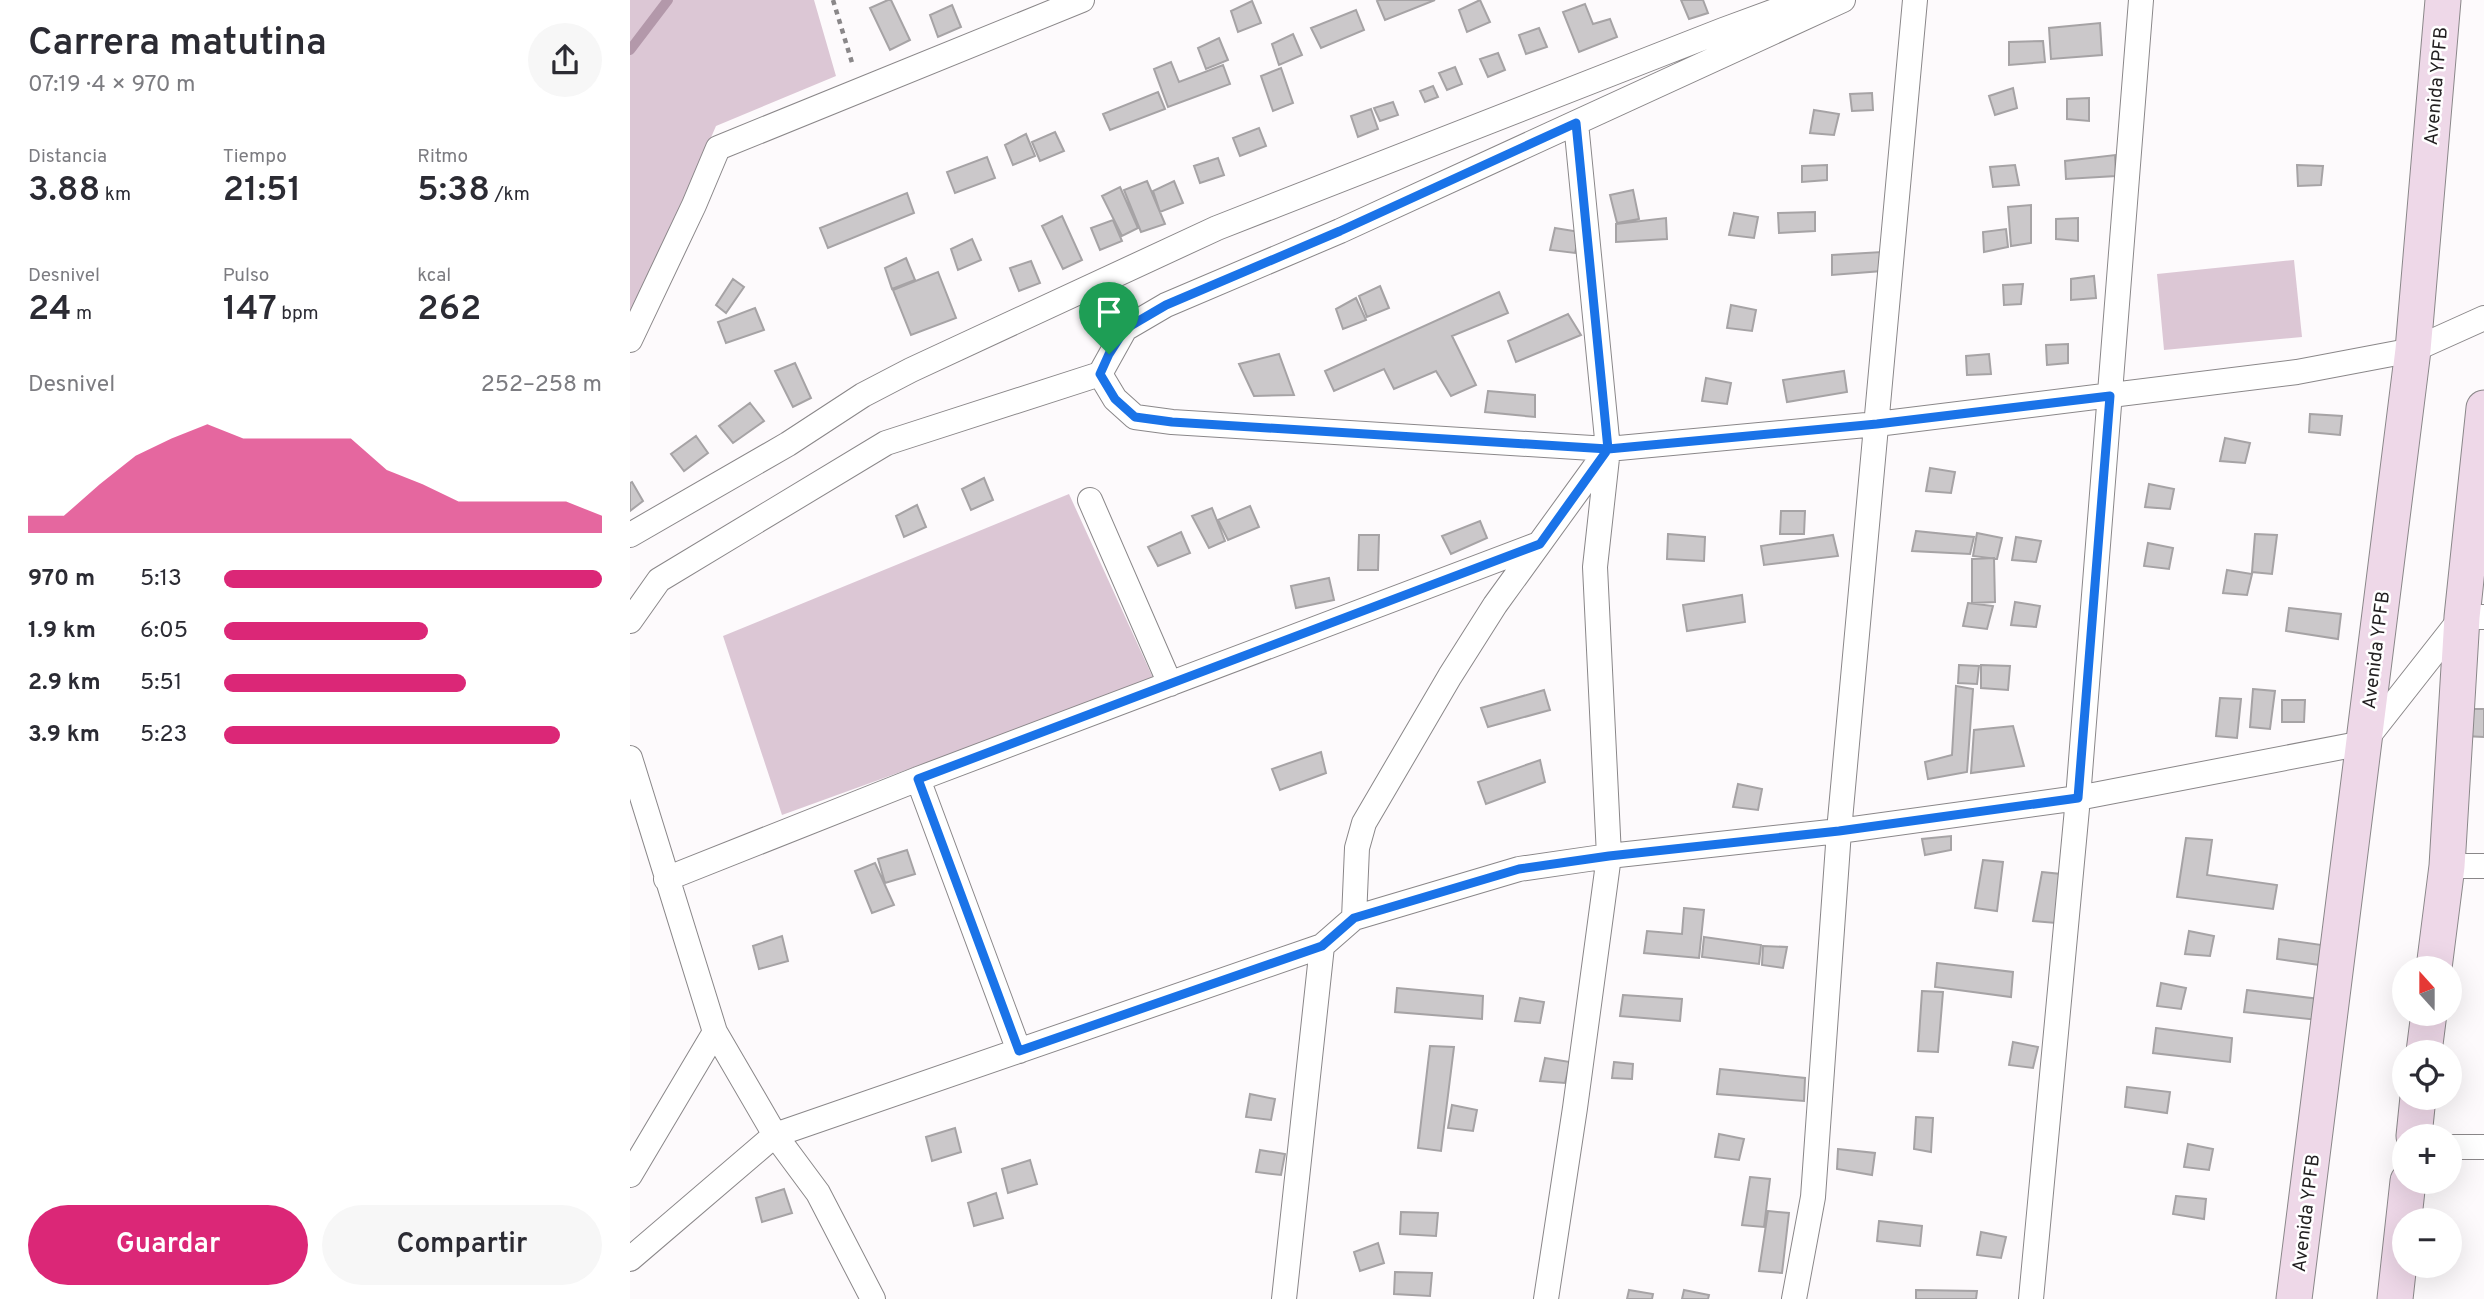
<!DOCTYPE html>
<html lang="es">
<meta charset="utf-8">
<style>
body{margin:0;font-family:Overpass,sans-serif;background:#f7f7f7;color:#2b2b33;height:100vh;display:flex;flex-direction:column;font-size:26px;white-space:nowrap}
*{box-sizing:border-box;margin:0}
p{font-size:23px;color:#7c7c81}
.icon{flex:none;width:38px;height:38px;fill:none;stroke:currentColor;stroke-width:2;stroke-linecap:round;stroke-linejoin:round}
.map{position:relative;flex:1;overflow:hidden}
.sheet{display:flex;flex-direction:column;background:#fff;width:630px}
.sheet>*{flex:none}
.needle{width:46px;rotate:339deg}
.fabs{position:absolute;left:1762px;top:956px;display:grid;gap:14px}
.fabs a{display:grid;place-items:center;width:70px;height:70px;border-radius:50%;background:#fff;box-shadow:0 7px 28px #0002;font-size:35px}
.pin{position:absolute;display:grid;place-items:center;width:60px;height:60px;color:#fff;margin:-72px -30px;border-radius:50% 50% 50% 0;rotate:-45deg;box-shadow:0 0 7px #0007}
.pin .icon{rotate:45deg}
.round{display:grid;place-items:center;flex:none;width:74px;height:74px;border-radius:37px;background:#f7f7f7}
.head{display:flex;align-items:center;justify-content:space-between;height:119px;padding:0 28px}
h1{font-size:38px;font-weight:600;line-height:52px}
.stats{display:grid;grid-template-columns:repeat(3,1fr);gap:10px;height:119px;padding:7px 28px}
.stats div{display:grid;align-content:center}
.stats b{font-size:35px;font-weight:600}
.stats small{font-size:19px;font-weight:400}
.stats p{font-size:19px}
.chart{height:196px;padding:14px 28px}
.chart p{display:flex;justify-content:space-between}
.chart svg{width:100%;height:126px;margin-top:7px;fill:#db2777;opacity:.7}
.button{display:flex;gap:14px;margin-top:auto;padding:14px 28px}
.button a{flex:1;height:80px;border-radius:42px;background:#db2777;color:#fff;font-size:28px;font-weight:600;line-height:80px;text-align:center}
.button a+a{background:#f7f7f7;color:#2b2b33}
ul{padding:0 28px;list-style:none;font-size:23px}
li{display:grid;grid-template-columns:112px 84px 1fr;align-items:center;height:52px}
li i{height:18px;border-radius:9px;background:#db2777}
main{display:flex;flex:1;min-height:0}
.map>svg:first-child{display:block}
.green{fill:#dcc7d5}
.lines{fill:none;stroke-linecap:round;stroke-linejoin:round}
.stream{stroke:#b398aa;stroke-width:10}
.building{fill:#cbc8ca;stroke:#a6a3a5;stroke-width:2}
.street-casing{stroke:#8a8789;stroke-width:26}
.secondary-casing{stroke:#8a8789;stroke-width:37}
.path{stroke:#8a8789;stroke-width:4.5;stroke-dasharray:5 5;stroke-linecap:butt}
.street{stroke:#fff;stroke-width:24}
.secondary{stroke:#eed8e8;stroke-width:35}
.route-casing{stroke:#fff;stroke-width:14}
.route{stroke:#1a73e8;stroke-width:9}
.labels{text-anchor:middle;stroke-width:5;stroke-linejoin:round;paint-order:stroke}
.street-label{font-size:19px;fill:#211f20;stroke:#fff}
</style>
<main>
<section class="sheet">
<div class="head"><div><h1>Carrera matutina</h1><p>07:19 · 4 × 970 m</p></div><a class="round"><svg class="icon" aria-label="share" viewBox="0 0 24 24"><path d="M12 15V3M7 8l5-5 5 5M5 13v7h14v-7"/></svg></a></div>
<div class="stats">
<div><p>Distancia</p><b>3.88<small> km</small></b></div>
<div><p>Tiempo</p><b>21:51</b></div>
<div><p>Ritmo</p><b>5:38<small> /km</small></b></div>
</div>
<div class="stats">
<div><p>Desnivel</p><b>24<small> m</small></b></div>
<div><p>Pulso</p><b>147<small> bpm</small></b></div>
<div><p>kcal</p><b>262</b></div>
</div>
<div class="chart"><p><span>Desnivel</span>252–258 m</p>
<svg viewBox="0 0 160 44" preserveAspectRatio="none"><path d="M0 44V38L10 38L20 27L30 17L40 11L50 6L60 11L70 11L80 11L90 11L100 22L110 27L120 33L130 33L140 33L150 33L160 38V44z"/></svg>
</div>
<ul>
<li><b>970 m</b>5:13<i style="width:100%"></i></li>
<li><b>1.9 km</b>6:05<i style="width:54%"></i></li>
<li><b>2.9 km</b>5:51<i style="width:64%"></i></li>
<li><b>3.9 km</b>5:23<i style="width:89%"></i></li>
</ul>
<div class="button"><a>Guardar</a><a>Compartir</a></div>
</section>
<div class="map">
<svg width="1854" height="1299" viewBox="0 0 1854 1299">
<rect width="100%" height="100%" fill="#fdfafc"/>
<path class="green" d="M 0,0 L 184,0 L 206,76 L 86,126 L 0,324 Z
M 1664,260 L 1672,337 L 1534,350 L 1527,274 Z
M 439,494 L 524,680 L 152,815 L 93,636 Z"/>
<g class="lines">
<path class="stream" d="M 0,50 L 38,0"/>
</g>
<path class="building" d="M 258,0 L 261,0 L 280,40 L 260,50 L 240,8 Z
M 749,0 L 805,0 L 755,20 L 747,1 Z
M 850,0 L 860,22 L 837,32 L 829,10 Z
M 1051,0 L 1073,0 L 1078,13 L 1059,19 Z
M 622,1 L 631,23 L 608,32 L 601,11 Z
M 955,4 L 963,24 L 980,19 L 987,37 L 949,52 L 933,12 Z
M 322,5 L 331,27 L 308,37 L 300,15 Z
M 726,10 L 734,30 L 691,48 L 681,28 Z
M 1470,23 L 1472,55 L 1421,59 L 1419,28 Z
M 909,28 L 917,47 L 896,54 L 889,35 Z
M 663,34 L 672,55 L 649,65 L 642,44 Z
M 589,38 L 598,60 L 576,69 L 568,48 Z
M 1413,41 L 1415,62 L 1379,65 L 1379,42 Z
M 868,53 L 875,70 L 858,77 L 850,59 Z
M 541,62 L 549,82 L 593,65 L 600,84 L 538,107 L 524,69 Z
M 825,67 L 832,84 L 817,90 L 809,73 Z
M 651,68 L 663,103 L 643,111 L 631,76 Z
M 803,86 L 808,97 L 795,102 L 790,91 Z
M 1383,88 L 1387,108 L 1365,115 L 1359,96 Z
M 528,92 L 535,109 L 480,130 L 473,114 Z
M 1242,93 L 1243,110 L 1222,111 L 1220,94 Z
M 1459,98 L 1459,121 L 1437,119 L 1437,99 Z
M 763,102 L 768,115 L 750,121 L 744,108 Z
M 741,109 L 748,129 L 728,137 L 721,116 Z
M 1184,110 L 1209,114 L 1204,135 L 1180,133 Z
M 629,128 L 636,146 L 610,156 L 603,138 Z
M 425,132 L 434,151 L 410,161 L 402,142 Z
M 396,134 L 405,156 L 383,165 L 375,145 Z
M 1485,155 L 1486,176 L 1436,179 L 1435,161 Z
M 357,157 L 365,178 L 325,193 L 317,172 Z
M 588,158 L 594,175 L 570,183 L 564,166 Z
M 1197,165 L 1197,180 L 1172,182 L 1172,166 Z
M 1385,165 L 1389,185 L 1363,187 L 1360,167 Z
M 1667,165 L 1693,166 L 1691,185 L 1668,186 Z
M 517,181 L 535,224 L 511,232 L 494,190 Z
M 544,181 L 553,203 L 530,212 L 523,191 Z
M 490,187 L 508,228 L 492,236 L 472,196 Z
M 1003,190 L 1009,219 L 987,223 L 980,195 Z
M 277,193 L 284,213 L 198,248 L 190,228 Z
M 1401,205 L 1401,243 L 1381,246 L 1378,207 Z
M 1185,212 L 1185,231 L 1149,233 L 1148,213 Z
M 1104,213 L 1128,217 L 1124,238 L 1099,235 Z
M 432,216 L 452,260 L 433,269 L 412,226 Z
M 1036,218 L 1037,239 L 986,242 L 986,224 Z
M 1448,218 L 1448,241 L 1426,239 L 1426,219 Z
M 483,220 L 492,241 L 470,250 L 461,228 Z
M 925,228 L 950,232 L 945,253 L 920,250 Z
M 1376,229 L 1378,247 L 1354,252 L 1353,232 Z
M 342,239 L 351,260 L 328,270 L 321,249 Z
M 1252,252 L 1252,271 L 1202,275 L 1202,255 Z
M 276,258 L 285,280 L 262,289 L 255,268 Z
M 401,261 L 410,283 L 389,291 L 380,268 Z
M 308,272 L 326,318 L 281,335 L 263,290 Z
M 1464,276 L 1466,298 L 1441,300 L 1441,279 Z
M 103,279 L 114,287 L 96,313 L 86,305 Z
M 1393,284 L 1391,304 L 1374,305 L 1373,285 Z
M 750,286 L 759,308 L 737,317 L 729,296 Z
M 869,292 L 878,313 L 822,336 L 846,385 L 821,396 L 806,371 L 764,389 L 754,369 L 704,391 L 695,371 Z
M 726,298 L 736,320 L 713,329 L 706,309 Z
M 1101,305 L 1126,310 L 1122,331 L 1097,328 Z
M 125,308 L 134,330 L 96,343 L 88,322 Z
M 938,314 L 951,335 L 886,362 L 878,341 Z
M 1438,344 L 1438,363 L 1417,365 L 1416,345 Z
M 649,354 L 664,395 L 624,396 L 609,364 Z
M 1359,354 L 1361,374 L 1337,375 L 1336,356 Z
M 165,363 L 181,398 L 163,407 L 145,371 Z
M 1214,371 L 1217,392 L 1157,402 L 1153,380 Z
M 1076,378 L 1101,383 L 1097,404 L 1072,401 Z
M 858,391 L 905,395 L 905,417 L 855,412 Z
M 120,403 L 134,421 L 103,443 L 89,426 Z
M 1680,414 L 1712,416 L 1710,435 L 1679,432 Z
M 66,436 L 78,453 L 54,471 L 41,454 Z
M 1595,438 L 1620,443 L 1615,463 L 1590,461 Z
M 1300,468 L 1325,472 L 1321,493 L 1296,491 Z
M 354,478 L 363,500 L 341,510 L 332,489 Z
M 2,482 L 13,501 L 0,511 L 0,483 Z
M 1519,484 L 1544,489 L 1540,509 L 1515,507 Z
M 287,505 L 296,527 L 274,537 L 266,516 Z
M 620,506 L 629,527 L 598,540 L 588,520 Z
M 582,508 L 595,541 L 579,548 L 562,516 Z
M 1151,511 L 1175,511 L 1174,534 L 1150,534 Z
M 850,521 L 857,538 L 821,554 L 812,536 Z
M 1286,531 L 1344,537 L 1340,554 L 1282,551 Z
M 551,532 L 560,553 L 528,566 L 518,547 Z
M 1347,533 L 1372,538 L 1367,559 L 1343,556 Z
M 1038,534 L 1075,537 L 1074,561 L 1037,559 Z
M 1625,534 L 1647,535 L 1642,574 L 1622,572 Z
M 729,535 L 749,535 L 748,570 L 728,570 Z
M 1203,535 L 1208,556 L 1134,565 L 1131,546 Z
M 1386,537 L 1411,541 L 1406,562 L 1382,560 Z
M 1518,543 L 1543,548 L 1539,569 L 1514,566 Z
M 1364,558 L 1365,602 L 1342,603 L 1342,559 Z
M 1597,570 L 1622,574 L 1617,595 L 1593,593 Z
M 699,578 L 704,600 L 666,608 L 661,586 Z
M 1112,595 L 1115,622 L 1057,631 L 1053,605 Z
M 1385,602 L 1410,606 L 1406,627 L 1381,625 Z
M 1338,603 L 1363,606 L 1357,629 L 1333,626 Z
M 1659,608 L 1711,614 L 1708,639 L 1656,631 Z
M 1329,665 L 1349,666 L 1347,684 L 1328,683 Z
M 1351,665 L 1380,666 L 1378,690 L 1351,688 Z
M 1326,686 L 1343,689 L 1337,772 L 1298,779 L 1295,762 L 1322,755 Z
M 1623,689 L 1645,691 L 1640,729 L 1620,727 Z
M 914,690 L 920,710 L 858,727 L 851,708 Z
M 1590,698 L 1611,699 L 1607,738 L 1586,736 Z
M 1652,700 L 1675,700 L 1674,722 L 1652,722 Z
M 1839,709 L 1854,709 L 1854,737 L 1834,736 Z
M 1383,726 L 1394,766 L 1341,773 L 1344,730 Z
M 691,752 L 696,773 L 650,790 L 642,769 Z
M 910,760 L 915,782 L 856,804 L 848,782 Z
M 1108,784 L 1132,789 L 1128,810 L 1103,807 Z
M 1321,836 L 1321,850 L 1295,855 L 1292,839 Z
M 1556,838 L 1582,840 L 1577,875 L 1647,885 L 1643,909 L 1547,897 Z
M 277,850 L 285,874 L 255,883 L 248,859 Z
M 1353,860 L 1373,862 L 1367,911 L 1345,908 Z
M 245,863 L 264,905 L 242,913 L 225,871 Z
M 1412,872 L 1431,874 L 1426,923 L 1403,921 Z
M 1054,908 L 1074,910 L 1069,958 L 1014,953 L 1017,931 L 1052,934 Z
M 1559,931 L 1584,936 L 1580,956 L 1555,954 Z
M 152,936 L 158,961 L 129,969 L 123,946 Z
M 1074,937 L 1131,945 L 1129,964 L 1072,957 Z
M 1649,939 L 1692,945 L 1690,965 L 1647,959 Z
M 1133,946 L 1157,947 L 1153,968 L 1132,965 Z
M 1307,963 L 1383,972 L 1381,997 L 1305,987 Z
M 1531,983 L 1556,988 L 1551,1009 L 1527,1006 Z
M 767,988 L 853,996 L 852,1019 L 765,1012 Z
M 1617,990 L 1689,999 L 1688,1020 L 1614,1012 Z
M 1292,991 L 1313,992 L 1308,1052 L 1288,1051 Z
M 993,995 L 1052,999 L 1050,1021 L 990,1016 Z
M 890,998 L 914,1002 L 910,1023 L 885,1021 Z
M 1526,1028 L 1602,1038 L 1600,1062 L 1523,1053 Z
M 1383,1042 L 1408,1047 L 1403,1068 L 1379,1065 Z
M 800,1046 L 824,1047 L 811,1151 L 788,1148 Z
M 915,1058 L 940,1062 L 935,1083 L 910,1081 Z
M 984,1062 L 1003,1064 L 1002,1079 L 982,1078 Z
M 1090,1069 L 1175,1078 L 1174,1101 L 1087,1094 Z
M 1497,1087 L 1540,1092 L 1537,1113 L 1495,1107 Z
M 620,1094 L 645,1099 L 641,1120 L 616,1117 Z
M 822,1105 L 847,1110 L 843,1131 L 818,1128 Z
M 1286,1117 L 1303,1118 L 1301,1152 L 1284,1149 Z
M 325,1128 L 331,1152 L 302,1161 L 296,1137 Z
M 1089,1134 L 1114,1139 L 1109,1160 L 1085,1157 Z
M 1558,1144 L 1583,1149 L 1579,1170 L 1554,1167 Z
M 1208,1149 L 1245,1153 L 1242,1175 L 1207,1169 Z
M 630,1150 L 655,1154 L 651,1175 L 626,1172 Z
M 400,1160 L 407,1184 L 378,1193 L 372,1169 Z
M 1120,1177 L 1140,1179 L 1134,1227 L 1112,1225 Z
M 154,1189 L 162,1213 L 132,1222 L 126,1198 Z
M 366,1193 L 373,1218 L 344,1226 L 338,1203 Z
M 1546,1196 L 1576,1199 L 1574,1219 L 1543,1214 Z
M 1138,1211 L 1159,1213 L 1152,1273 L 1129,1271 Z
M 771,1212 L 808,1213 L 806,1236 L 770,1234 Z
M 1249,1221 L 1292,1226 L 1290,1246 L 1247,1241 Z
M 1351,1232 L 1376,1237 L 1371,1258 L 1347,1255 Z
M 748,1243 L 754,1263 L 730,1271 L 724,1252 Z
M 765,1272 L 802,1273 L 800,1296 L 764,1294 Z
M 999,1290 L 1023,1294 L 1022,1299 L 997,1299 Z
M 1054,1290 L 1079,1295 L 1078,1299 L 1052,1299 Z
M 1286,1290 L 1347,1291 L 1346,1299 L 1286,1299 Z"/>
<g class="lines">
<defs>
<path id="street" d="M 1213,0 L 710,231 L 536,305 L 495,329 L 470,374 L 485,399 L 505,417 L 542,422 L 978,449 L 1247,424 L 1667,372 L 1783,350 L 1854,318
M 0,340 L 64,205 L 88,148 L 452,0
M 978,449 L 865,605 L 820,676 L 734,823 L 727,848 L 724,918 L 889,869 L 979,856 L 1209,831 L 1448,798 L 1733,743 L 1832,617 L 1854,617
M 460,500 L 540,684
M 0,535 L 158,444 L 233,395 L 281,370 L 587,228 L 1093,30 L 1161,5 L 1189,0
M 0,621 L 29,580 L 256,443 L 470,374
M 0,758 L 85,1032 L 145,1135 L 188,1193 L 243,1299
M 288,779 L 389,1051
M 1817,866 L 1854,866
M 36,879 L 288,779 L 909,544
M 1820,1147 L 1854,1147
M 0,1175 L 85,1032
M 0,1259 L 145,1135 L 692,946 L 724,918
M 654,1299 L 692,946
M 916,1299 L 945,1108 L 979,856 L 965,567 L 978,449 L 946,123
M 1164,1299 L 1183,1197 L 1209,831 L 1285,0
M 1401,1299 L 1448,798 L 1511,0"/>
<path id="secondary" d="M 1804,968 L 1817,866 L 1832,617 L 1854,408
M 1794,1052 L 1799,1013
M 1784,1136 L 1788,1097
M 1664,1299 L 1783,350 L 1813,0
M 1765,1299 L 1778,1181"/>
</defs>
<use href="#street" class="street-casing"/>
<use href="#secondary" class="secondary-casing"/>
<path class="path" d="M 203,0 L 223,66"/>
<use href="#street" class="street"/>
<use href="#secondary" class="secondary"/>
</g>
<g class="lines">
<defs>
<path id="route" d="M 479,354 L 470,374 L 485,399 L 505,417 L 542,422 L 978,449 L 910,544 L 288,779 L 389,1051 L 692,946 L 724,918 L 889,869 L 979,856 L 1209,831 L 1448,798 L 1480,396 L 1247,424 L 978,449 L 946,123 L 710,231 L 536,305 L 495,329 L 479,354"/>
</defs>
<use href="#route" class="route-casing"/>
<use href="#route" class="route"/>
</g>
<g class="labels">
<g class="street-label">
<text transform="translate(1805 86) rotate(-85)" y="7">Avenida YPFB</text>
<text transform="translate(1745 650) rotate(-83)" y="7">Avenida YPFB</text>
<text transform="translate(1675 1213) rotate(-83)" y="7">Avenida YPFB</text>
</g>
</g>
</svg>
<div class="fabs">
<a><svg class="needle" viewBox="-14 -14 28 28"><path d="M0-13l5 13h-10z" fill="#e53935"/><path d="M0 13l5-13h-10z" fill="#7c7c81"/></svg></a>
<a><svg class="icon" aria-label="locate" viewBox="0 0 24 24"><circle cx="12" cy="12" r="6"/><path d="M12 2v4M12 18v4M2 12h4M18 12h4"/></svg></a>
<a>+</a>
<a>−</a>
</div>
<div class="pin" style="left:479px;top:354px;background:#1e9e55"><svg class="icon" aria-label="arrive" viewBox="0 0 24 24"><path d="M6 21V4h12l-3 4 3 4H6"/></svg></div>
</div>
</main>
